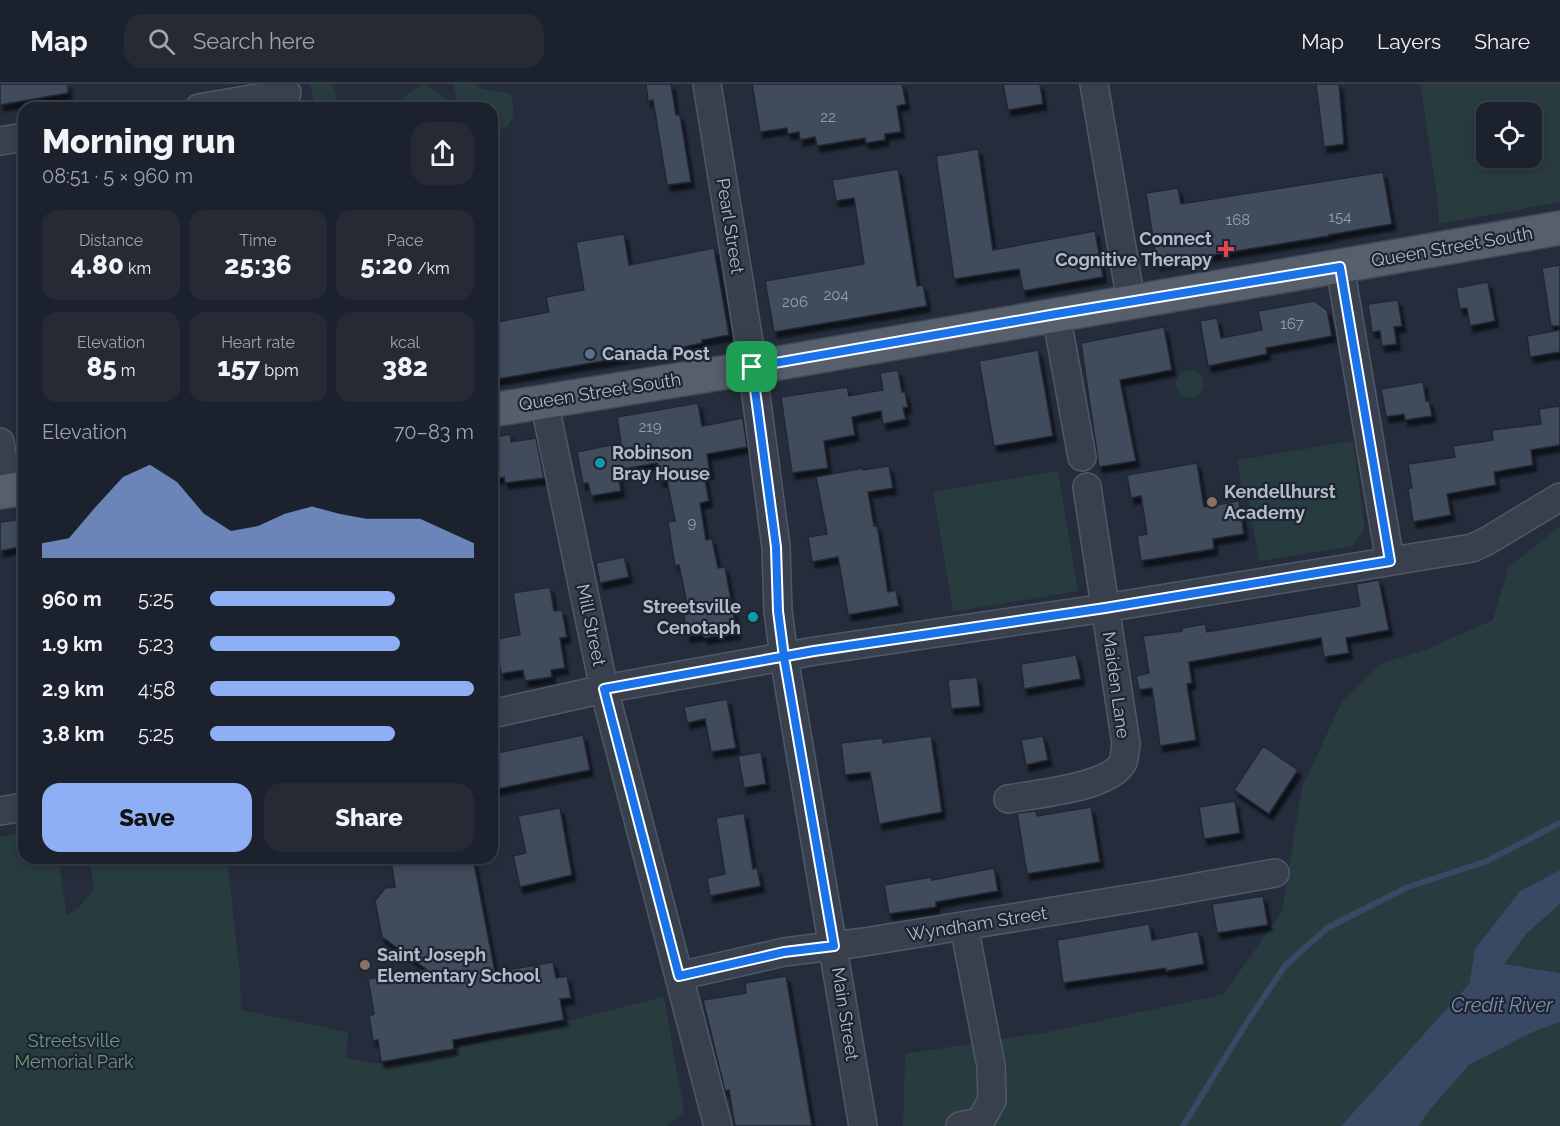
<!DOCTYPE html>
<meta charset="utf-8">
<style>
body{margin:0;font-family:Raleway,sans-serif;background:#252a35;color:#f1f3f6;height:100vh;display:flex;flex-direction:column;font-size:22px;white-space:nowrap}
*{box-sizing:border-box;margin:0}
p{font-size:20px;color:#a0a4aa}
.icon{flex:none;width:33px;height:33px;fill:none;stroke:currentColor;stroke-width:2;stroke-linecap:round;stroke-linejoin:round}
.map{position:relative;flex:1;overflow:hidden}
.details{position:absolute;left:18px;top:18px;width:480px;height:762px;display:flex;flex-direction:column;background:#1c222d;border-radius:18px;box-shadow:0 3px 9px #0003,0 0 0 2px #3a3f49}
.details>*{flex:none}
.controls{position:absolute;left:1476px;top:18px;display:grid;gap:12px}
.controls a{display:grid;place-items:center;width:66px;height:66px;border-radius:12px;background:#1c222d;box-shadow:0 3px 9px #0003,0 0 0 2px #3a3f49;font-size:30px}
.pin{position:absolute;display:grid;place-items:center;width:51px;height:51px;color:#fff;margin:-26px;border-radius:12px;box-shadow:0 3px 9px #0006}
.round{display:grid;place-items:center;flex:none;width:63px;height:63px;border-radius:18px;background:#252a35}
.summary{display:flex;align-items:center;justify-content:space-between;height:102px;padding:0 24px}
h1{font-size:33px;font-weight:800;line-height:45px}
.figures{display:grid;grid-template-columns:repeat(3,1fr);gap:9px;height:102px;padding:6px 24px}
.figures div{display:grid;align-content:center;border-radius:15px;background:#252a35;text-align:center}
.figures b{font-size:26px;font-weight:800}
.figures small{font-size:16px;font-weight:400}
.figures p{font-size:16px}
.chart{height:168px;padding:12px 24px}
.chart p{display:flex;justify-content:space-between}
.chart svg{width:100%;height:108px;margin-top:6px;fill:#8eaff3;opacity:.7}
.cta{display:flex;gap:12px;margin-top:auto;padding:12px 24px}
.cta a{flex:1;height:69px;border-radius:18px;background:#8eaff3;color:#111;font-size:24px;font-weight:800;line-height:69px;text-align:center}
.cta a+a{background:#252a35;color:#f1f3f6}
ul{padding:0 24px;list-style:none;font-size:20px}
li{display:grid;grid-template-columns:96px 72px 1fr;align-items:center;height:45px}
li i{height:15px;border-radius:8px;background:#8eaff3}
header{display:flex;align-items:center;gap:36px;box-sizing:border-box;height:84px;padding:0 30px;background:#1c222d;border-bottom:2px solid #3a3f49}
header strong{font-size:28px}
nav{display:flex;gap:33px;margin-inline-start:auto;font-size:21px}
.search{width:420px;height:54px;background:#252a35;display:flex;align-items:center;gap:15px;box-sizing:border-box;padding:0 21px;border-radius:18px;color:#a0a4aa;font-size:22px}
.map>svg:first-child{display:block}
.green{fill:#283b3f;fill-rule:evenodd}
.water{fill:#394863}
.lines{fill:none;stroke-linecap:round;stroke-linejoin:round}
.stream{stroke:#394863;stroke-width:6}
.building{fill:#414b5b;stroke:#202734;stroke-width:1.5;filter:url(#shadow)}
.minor-casing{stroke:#515865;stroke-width:30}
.major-casing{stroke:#424956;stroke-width:36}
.minor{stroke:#39404d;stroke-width:27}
.major{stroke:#575f6d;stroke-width:33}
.route-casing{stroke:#fff;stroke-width:12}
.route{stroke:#1a73e8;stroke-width:8}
.health-dot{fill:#e0444e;stroke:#1e2532;stroke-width:2}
.service-dot{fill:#5c6f8a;stroke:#1e2532;stroke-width:2}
.culture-dot{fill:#0f9aa8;stroke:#1e2532;stroke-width:2}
.education-dot{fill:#8d6e63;stroke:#1e2532;stroke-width:2}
.labels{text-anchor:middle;stroke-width:4.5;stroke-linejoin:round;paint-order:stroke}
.number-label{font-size:15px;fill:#979fad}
.street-label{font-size:18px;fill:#b4bbc8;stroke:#1e2532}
.poi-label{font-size:18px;font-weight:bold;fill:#b4bbc8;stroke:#1e2532;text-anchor:start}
.park-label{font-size:18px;fill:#6d9879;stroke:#1e2532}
.water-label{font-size:20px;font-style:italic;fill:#7d8fae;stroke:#1e2532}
</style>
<header>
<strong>Map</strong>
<div class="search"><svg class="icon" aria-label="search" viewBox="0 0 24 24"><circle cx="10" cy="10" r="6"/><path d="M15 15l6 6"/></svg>Search here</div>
<nav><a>Map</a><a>Layers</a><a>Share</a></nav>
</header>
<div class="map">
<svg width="1560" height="1042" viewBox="0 0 1560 1042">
<defs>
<filter id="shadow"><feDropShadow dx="3.5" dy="6" stdDeviation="1.5" flood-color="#0009"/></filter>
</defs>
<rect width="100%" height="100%" fill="#252d3c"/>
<path class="green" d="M 310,0 L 332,0 C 336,8 336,16 340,22 L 347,24 L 315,24 Z
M 425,0 L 451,18 L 457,16 L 453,0 L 475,0 C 484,9 499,5 510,10 C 517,29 514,45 492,47 L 492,24 L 392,24 L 414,5 Z
M 1420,0 L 1560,0 L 1560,118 L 1439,140 L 1437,111 ZM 1486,28 L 1532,28 L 1532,74 L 1486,74 Z
M1176 300a14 14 0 1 1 28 0a14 14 0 1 1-28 0Z
M 1353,357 L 1365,444 L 1353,462 L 1259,477 L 1248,414 L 1241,403 L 1238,376 Z
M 1058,387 L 1078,507 L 953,528 L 933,408 Z
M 1560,442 L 1560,786 L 1520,807 L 1475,865 L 1469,900 L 1341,1042 L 903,1042 L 905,970 L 1048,948 L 1224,910 L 1282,827 L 1302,703 L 1342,618 L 1380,580 L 1427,565 L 1493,536 L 1508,484 Z
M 24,749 L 24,774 L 58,774 L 67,832 L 79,823 L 94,805 L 90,780 L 96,774 L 227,774 L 240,891 L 241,926 L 348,948 L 346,974 L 388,981 L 664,913 L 684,1028 L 667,1042 L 0,1042 L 0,753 Z
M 1560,820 L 1560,889 L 1503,880 L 1527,849 Z
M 1560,938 L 1560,1042 L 1419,1042 L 1429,1027 L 1469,981 L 1533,948 Z"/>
<path class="water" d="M 1560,786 L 1560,820 L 1527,849 L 1504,880 L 1560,889 L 1560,938 L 1533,948 L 1469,981 L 1429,1027 L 1419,1042 L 1341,1042 L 1469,900 L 1475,865 L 1520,807 Z"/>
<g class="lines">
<path class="stream" d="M 1183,1042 L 1249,935 L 1285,882 L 1327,844 L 1408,803 L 1487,777 L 1560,739"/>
</g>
<path class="building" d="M 0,0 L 68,0 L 68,9 L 0,21 Z
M 646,0 L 671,0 L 676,31 L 680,31 L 691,98 L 667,101 L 653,16 L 648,17 Z
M 752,0 L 902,0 L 906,20 L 897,22 L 901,48 L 885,50 L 885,56 L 866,59 L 865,54 L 817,62 L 815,53 L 800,56 L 799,48 L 788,50 L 787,44 L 760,48 Z
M 1003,0 L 1040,0 L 1043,20 L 1008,26 Z
M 1316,0 L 1339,0 L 1344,60 L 1324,63 Z
M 978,65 L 993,166 L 1095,147 L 1103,193 L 1023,207 L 1019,185 L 954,195 L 936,72 Z
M 898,85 L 917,202 L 923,201 L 927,222 L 774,248 L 765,197 L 864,180 L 854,114 L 836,117 L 832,96 Z
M 1383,88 L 1392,140 L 1329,151 L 1329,152 L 1157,180 L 1146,109 L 1178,104 L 1181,120 Z
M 624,150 L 629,181 L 714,164 L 729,251 L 702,256 L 702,259 L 679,264 L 492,296 L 492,239 L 549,228 L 546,213 L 584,206 L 576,158 Z
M 1560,181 L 1560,242 L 1551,242 L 1542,184 Z
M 1488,198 L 1495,237 L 1470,242 L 1467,224 L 1460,225 L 1456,204 Z
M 1398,216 L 1402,242 L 1394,243 L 1397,260 L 1382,262 L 1380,247 L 1372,248 L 1368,220 Z
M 1314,217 L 1327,226 L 1332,252 L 1266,264 L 1267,270 L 1208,282 L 1200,237 L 1217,234 L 1221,254 L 1262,246 L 1258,227 Z
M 1164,243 L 1172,286 L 1120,296 L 1136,377 L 1099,383 L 1081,259 Z
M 1560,246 L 1560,268 L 1530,273 L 1527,252 Z
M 1038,266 L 1053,352 L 994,362 L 979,277 Z
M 898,286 L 902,308 L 905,308 L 908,323 L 903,324 L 906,335 L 883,340 L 881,327 L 852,333 L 855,351 L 824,357 L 828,384 L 792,389 L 781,313 L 847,303 L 849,312 L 883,306 L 880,289 Z
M 1423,298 L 1426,317 L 1429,316 L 1432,332 L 1405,336 L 1404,330 L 1386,333 L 1381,305 Z
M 698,319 L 702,342 L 743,334 L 747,363 L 707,370 L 710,389 L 704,390 L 709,417 L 700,419 L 706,456 L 712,455 L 718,484 L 725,483 L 737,549 L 705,554 L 700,550 L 687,553 L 684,531 L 689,530 L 679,481 L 675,482 L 668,438 L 675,437 L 667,396 L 660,397 L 657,379 L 623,385 L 624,390 L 618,391 L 621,407 L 591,412 L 588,399 L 583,400 L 577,368 L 621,359 L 617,333 Z
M 1560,322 L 1560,361 L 1531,366 L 1533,381 L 1494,388 L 1496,401 L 1447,410 L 1451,431 L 1413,438 L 1408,405 L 1412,404 L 1408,380 L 1455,373 L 1453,362 L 1493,356 L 1492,346 L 1541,340 L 1539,325 Z
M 510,350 L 511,358 L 536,354 L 544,394 L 505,399 L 504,393 L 492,395 L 492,354 Z
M 1197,379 L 1204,423 L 1239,417 L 1244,450 L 1213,455 L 1214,465 L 1141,477 L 1137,452 L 1147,450 L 1141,412 L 1131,414 L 1127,391 Z
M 889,382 L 893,404 L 868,408 L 874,442 L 877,441 L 888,508 L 896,506 L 899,522 L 848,531 L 838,473 L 812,478 L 808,453 L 827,450 L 816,393 L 863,384 L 863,386 Z
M 24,435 L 24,462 L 0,467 L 0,438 Z
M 624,473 L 629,493 L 600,499 L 596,479 Z
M 1379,496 L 1389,546 L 1346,554 L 1349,569 L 1324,573 L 1321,554 L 1189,578 L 1192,599 L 1187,600 L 1196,656 L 1160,662 L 1152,604 L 1139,606 L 1136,592 L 1149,589 L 1143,552 L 1182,547 L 1182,544 L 1205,540 L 1207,548 L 1360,522 L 1356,500 Z
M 550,503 L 554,527 L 562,526 L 567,553 L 560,554 L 565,584 L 551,586 L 552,593 L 525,597 L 523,586 L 501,590 L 495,555 L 520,551 L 513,509 Z
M 1076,571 L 1081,595 L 1024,605 L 1021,580 Z
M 977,593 L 980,622 L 951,625 L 948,596 Z
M 727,615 L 736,664 L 711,668 L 705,635 L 687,639 L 684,623 Z
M 583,651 L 590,686 L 492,706 L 492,670 Z
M 931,652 L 942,728 L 879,740 L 870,688 L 845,691 L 841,659 L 883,654 L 883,659 Z
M 1043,652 L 1048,676 L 1026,681 L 1021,656 Z
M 1263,662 L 1298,686 L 1269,730 L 1234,706 Z
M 761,668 L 766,700 L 744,704 L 738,672 Z
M 1235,717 L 1240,749 L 1204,755 L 1199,723 Z
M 1091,723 L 1100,778 L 1027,790 L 1017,729 L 1036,727 L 1037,732 Z
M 560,724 L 572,791 L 520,803 L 513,772 L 526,769 L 518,732 Z
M 744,729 L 753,785 L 757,784 L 761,802 L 710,812 L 707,794 L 725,790 L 716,734 Z
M 391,774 L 473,774 L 495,888 L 553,878 L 556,894 L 567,892 L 571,914 L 560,915 L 564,936 L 453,956 L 454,965 L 381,978 L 378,956 L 373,957 L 369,932 L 374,930 L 368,895 L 426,885 L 382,853 L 375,817 L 385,804 L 395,803 Z
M 994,784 L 998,807 L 936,818 L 936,823 L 889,830 L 884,801 L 932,793 L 932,796 Z
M 1263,812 L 1268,841 L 1217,849 L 1212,820 Z
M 1149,840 L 1152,856 L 1198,847 L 1204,880 L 1166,887 L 1166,884 L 1063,899 L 1057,856 Z
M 786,892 L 812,1042 L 735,1042 L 729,1006 L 725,1007 L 703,916 L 746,909 L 745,899 Z"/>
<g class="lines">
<defs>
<path id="minor" d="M 707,0 L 749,258 L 776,463 L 778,527 L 784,573 L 863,1042
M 1094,0 L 1131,217
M 199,24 L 287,9
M 0,57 L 24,53
M 1340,183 L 1390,477
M 1056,230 L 1082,373
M 544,317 L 604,605 L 718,1042
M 0,358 L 8,407
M 492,630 L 604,605 L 815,567 L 1105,524 L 1472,464 L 1487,457 L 1560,413
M 1008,715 C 1035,710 1110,704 1123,678 C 1125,673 1125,665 1126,660 L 1087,403
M 0,727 L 24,723
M 679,892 L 784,868 L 864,858 L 1159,810 L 1275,789
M 960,1042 L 980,1038 L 992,1016 L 991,982 L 964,842"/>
<path id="major" d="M 492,326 L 721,289 L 1560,144
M 0,408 L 24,404"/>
</defs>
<use href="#minor" class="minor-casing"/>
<use href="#major" class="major-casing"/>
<use href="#minor" class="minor"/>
<use href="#major" class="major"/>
</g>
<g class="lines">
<defs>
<path id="route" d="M 752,283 L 776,463 L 778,527 L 784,573 L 834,862 L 784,868 L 679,892 L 604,605 L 814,567 L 1105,524 L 1390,477 L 1340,183 L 1056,230 L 752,283"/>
</defs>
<use href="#route" class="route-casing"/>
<use href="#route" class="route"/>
</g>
<path class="health-dot" d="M1223 156h6v6h6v6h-6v6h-6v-6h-6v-6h6z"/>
<circle class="service-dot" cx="590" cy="270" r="6"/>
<g class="culture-dot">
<circle cx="600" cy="379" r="6"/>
<circle cx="753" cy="533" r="6"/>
</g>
<g class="education-dot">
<circle cx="1212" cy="418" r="6"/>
<circle cx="365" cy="881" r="6"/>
</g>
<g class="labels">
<g class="number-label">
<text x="828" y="38">22</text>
<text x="1340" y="138">154</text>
<text x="1238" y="141">168</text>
<text x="836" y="216">204</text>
<text x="795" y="223">206</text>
<text x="1292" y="245">167</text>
<text x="650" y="348">219</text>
<text x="692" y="444">9</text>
</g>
<g class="street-label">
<text transform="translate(730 142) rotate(81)" y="6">Pearl Street</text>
<text transform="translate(1452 163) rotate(-10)" y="6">Queen Street South</text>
<text transform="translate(600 308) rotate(-9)" y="6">Queen Street South</text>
<text transform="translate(591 541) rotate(78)" y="6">Mill Street</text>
<text transform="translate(1116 601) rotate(82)" y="6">Maiden Lane</text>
<text transform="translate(977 840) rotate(-9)" y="6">Wyndham Street</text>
<text transform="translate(845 930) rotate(81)" y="6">Main Street</text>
</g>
<g class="poi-label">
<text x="1212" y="161" text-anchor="end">Connect<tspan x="1212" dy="21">Cognitive Therapy</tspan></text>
<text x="602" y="276">Canada Post</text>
<text x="612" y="375">Robinson<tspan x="612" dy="21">Bray House</tspan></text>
<text x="1224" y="414">Kendellhurst<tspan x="1224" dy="21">Academy</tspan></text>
<text x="741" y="529" text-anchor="end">Streetsville<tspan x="741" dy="21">Cenotaph</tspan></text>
<text x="377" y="877">Saint Joseph<tspan x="377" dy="21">Elementary School</tspan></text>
</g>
<g class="park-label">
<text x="74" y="963">Streetsville<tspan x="74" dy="21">Memorial Park</tspan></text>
</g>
<g class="water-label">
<text x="1502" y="928">Credit River</text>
</g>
</g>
</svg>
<div class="controls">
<a><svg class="icon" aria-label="locate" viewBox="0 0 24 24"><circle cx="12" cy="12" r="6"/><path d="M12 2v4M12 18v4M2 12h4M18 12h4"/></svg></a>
</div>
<div class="pin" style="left:752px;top:283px;background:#1e9e55"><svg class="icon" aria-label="arrive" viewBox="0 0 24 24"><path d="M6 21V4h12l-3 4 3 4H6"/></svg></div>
<section class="details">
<div class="summary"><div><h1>Morning run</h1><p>08:51 · 5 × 960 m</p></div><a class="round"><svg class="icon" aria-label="share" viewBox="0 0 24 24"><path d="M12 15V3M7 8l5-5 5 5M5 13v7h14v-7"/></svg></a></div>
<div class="figures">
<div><p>Distance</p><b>4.80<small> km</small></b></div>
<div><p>Time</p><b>25:36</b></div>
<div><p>Pace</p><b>5:20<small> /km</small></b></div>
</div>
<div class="figures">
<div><p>Elevation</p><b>85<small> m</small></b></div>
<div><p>Heart rate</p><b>157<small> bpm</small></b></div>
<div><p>kcal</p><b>382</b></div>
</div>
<div class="chart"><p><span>Elevation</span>70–83 m</p>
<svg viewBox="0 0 160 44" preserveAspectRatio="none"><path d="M0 44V38L10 36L20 23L30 11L40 6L50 13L60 26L70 33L80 31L90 26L100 23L110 26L120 28L130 28L140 28L150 33L160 38V44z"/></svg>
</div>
<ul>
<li><b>960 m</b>5:25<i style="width:70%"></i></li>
<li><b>1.9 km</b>5:23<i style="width:72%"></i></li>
<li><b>2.9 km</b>4:58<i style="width:100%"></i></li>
<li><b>3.8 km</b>5:25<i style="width:70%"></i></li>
</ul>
<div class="cta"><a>Save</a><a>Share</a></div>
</section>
</div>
